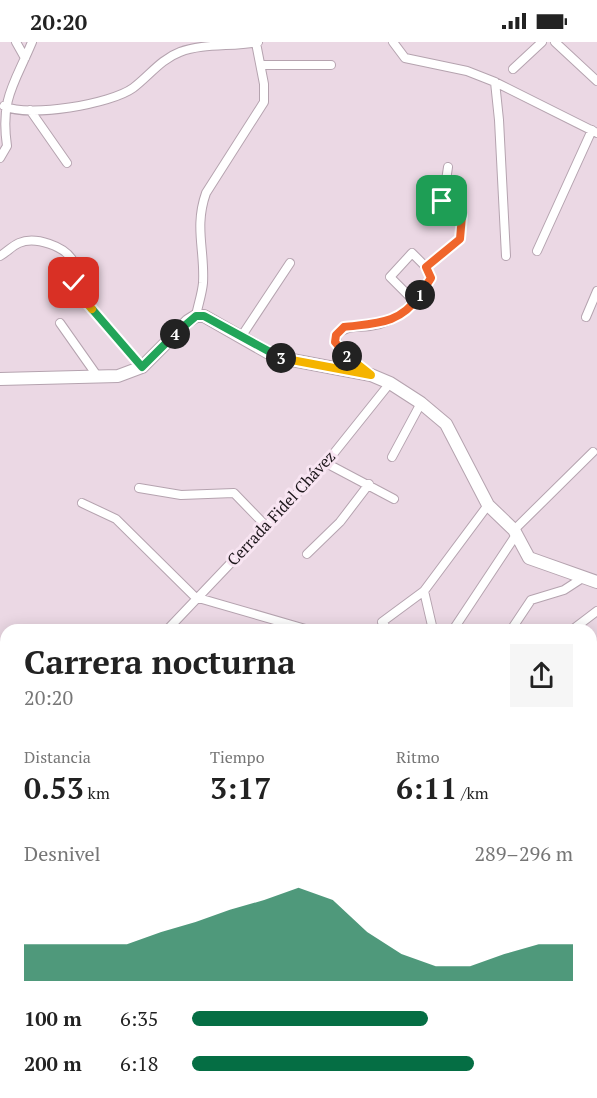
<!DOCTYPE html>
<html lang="es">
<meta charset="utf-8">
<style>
body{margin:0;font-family:"PT Serif",serif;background:#f6f6f6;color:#222;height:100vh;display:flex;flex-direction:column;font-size:22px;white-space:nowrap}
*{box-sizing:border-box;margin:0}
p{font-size:20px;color:#767676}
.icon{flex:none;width:33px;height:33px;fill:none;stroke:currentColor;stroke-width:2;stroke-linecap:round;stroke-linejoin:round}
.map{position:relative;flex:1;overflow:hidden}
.drawer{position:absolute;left:0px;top:582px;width:597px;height:474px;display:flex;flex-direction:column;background:#fff;border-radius:18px 18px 0 0;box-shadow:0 3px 15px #0003}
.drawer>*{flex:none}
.pin{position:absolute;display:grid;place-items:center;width:51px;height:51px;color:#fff;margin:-26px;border-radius:12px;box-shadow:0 3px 9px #0006}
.km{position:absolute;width:30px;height:30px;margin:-15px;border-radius:50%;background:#222;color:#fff;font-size:16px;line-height:30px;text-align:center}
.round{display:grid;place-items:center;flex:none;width:63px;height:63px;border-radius:0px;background:#f6f6f6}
.overview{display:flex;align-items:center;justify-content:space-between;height:102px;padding:0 24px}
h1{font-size:33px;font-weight:600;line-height:45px}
.figures{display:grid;grid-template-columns:repeat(3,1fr);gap:9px;height:102px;padding:6px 24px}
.figures div{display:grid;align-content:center}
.figures b{font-size:30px;font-weight:600}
.figures small{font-size:16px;font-weight:400}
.figures p{font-size:16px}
.chart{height:168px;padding:12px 24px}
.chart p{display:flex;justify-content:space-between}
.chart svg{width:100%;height:108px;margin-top:6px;fill:#056e44;opacity:.7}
ul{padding:0 24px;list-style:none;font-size:20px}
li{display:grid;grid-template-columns:96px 72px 1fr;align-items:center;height:45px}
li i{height:15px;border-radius:8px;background:#056e44}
.status{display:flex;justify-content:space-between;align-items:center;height:42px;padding:0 30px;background:#fff;direction:ltr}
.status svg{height:16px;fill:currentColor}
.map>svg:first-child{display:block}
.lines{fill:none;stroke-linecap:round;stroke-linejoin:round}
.lane-casing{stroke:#b5a3af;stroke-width:7}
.street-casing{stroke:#b5a3af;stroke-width:10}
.secondary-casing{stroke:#b5a3af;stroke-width:14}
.path{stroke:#90838b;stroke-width:1.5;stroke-dasharray:3 3;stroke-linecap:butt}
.lane{stroke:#fff;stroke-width:4.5}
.street{stroke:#fff;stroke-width:8}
.secondary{stroke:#fff;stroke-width:12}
.split-1-casing{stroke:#fff;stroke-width:12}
.split-2-casing{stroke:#fff;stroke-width:12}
.split-3-casing{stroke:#fff;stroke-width:12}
.split-4-casing{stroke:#fff;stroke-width:12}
.split-5-casing{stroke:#fff;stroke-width:12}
.split-6-casing{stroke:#fff;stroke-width:12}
.split-1{stroke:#f0652b;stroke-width:8}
.split-2{stroke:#f0652b;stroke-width:8}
.split-3{stroke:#f5b400;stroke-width:8}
.split-4{stroke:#22a559;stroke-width:8}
.split-5{stroke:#22a559;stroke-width:8}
.split-6{stroke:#f5b400;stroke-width:8}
.labels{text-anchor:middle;stroke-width:6;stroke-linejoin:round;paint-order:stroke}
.street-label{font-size:16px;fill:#1b1519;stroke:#f8e5f2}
</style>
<div class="status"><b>20:20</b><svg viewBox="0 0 49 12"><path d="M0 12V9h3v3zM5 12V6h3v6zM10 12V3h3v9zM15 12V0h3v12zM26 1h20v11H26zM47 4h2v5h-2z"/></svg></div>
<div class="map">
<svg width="597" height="1056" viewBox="0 0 597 1056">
<rect width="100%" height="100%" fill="#ebd8e4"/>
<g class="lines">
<defs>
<path id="lane" d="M 270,1056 L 276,1050"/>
<path id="street" d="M 16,0 L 25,16
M 393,0 L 405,16 L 467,29 L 495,40 L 597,91
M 555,0 L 597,39
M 261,23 L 331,23
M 513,27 L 542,0
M 495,40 L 499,78 L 506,214
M 4,64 C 29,76 111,62 133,46 C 149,34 161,17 180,10 C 203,1 233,5 258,0
M 30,68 L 67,121
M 0,116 L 7,104 C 0,56 15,41 32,0
M 537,209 L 592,88
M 0,214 C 7,210 12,204 19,201 C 35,194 65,204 73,219 C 77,229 74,241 78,251 L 142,325
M 426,225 L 460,197 L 462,174 L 443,159 L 448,125
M 196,274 C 198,263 202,252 203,241 C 205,208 194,185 206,151 L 264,60 L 264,42 L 256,1
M 586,275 L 597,249
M 60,281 L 98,335
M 241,295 L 290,221
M 367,330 L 338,306 L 336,293 C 347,283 355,286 370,284 C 399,281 416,258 431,236 L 426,225 L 412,211 L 390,235 L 415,260
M 392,415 L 421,361
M 326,421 L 394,457
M 139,446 L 181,453 L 234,451 L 266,484
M 82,461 L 116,477 L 195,555 L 309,588
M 514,488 L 593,410
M 307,512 L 340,480 L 369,442
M 424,549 L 433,588
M 167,588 L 326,421 L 390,341
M 388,588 L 382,580 L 424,549 L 488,463
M 453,588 L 516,493
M 511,588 L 531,558 L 564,548 L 584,535
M 572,588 L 597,569
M 591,642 L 597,647
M 591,705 L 597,709
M 0,715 L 6,703
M 0,727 L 6,729
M 591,770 L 597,775
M 0,778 L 6,776
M 0,828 L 6,834
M 591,860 L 597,861
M 0,870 L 6,859
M 0,961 L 6,964
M 0,990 L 6,988
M 0,1050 L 14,1056
M 322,1050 L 328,1056
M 442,1050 L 447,1056
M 33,1056 L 35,1050
M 221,1056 L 229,1050
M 381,1056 L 385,1050"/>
<path id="secondary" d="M 0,337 L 118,334 L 142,325 L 188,279 L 196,274 L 204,274 L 276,315 L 371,333 L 390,341 L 421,361 L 446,382 L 488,463 L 514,488 L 529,516 L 597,540
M 0,894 L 6,896
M 591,924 L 597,925
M 591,993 L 597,975
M 529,1056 L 535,1050"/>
</defs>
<use href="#lane" class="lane-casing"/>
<use href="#street" class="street-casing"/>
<use href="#secondary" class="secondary-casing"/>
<path class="path" d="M 592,914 L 596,868"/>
<use href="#lane" class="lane"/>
<use href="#street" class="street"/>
<use href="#secondary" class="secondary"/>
</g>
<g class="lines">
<defs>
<path id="split-1" d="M 420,253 L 431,236 L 426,225 L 460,197 L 462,174 L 442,159"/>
<path id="split-2" d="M 347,314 L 335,300 L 336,293 L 344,285 C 376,281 399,283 420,253"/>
<path id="split-3" d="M 281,316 L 371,333 L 347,314"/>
<path id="split-4" d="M 175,292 L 196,274 L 204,274 L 281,316"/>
<path id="split-5" d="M 92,267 L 142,325 L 175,292"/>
<path id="split-6" d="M 74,241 L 78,251 L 92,267"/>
</defs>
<use href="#split-1" class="split-1-casing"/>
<use href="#split-2" class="split-2-casing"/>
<use href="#split-3" class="split-3-casing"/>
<use href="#split-4" class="split-4-casing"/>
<use href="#split-5" class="split-5-casing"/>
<use href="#split-6" class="split-6-casing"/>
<use href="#split-1" class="split-1"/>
<use href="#split-2" class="split-2"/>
<use href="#split-3" class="split-3"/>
<use href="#split-4" class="split-4"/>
<use href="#split-5" class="split-5"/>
<use href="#split-6" class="split-6"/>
</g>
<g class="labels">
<g class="street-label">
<text transform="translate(281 466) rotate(-47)" y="6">Cerrada Fidel Chávez</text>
</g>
</g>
</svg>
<div class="pin" style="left:442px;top:159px;background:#1e9e55"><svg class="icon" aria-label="arrive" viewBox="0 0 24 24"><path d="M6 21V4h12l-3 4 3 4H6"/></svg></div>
<div class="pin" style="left:74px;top:241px;background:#d93025"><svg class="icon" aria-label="check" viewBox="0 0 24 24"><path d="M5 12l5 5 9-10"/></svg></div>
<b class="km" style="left:420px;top:253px">1</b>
<b class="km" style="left:347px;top:314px">2</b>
<b class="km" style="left:281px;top:316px">3</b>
<b class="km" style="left:175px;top:292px">4</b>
<section class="drawer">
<div class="overview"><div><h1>Carrera nocturna</h1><p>20:20</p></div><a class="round"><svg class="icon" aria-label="share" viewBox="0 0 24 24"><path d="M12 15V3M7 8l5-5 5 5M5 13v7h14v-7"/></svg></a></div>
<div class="figures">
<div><p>Distancia</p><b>0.53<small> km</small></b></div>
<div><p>Tiempo</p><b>3:17</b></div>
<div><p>Ritmo</p><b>6:11<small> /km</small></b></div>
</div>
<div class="chart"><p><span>Desnivel</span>289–296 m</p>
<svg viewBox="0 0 160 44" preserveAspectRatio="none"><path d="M0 44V29L10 29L20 29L30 29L40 24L50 20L60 15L70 11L80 6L90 11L100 24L110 33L120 38L130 38L140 33L150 29L160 29V44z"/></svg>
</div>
<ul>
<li><b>100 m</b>6:35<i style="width:62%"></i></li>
<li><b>200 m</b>6:18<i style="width:74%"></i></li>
</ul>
</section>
</div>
